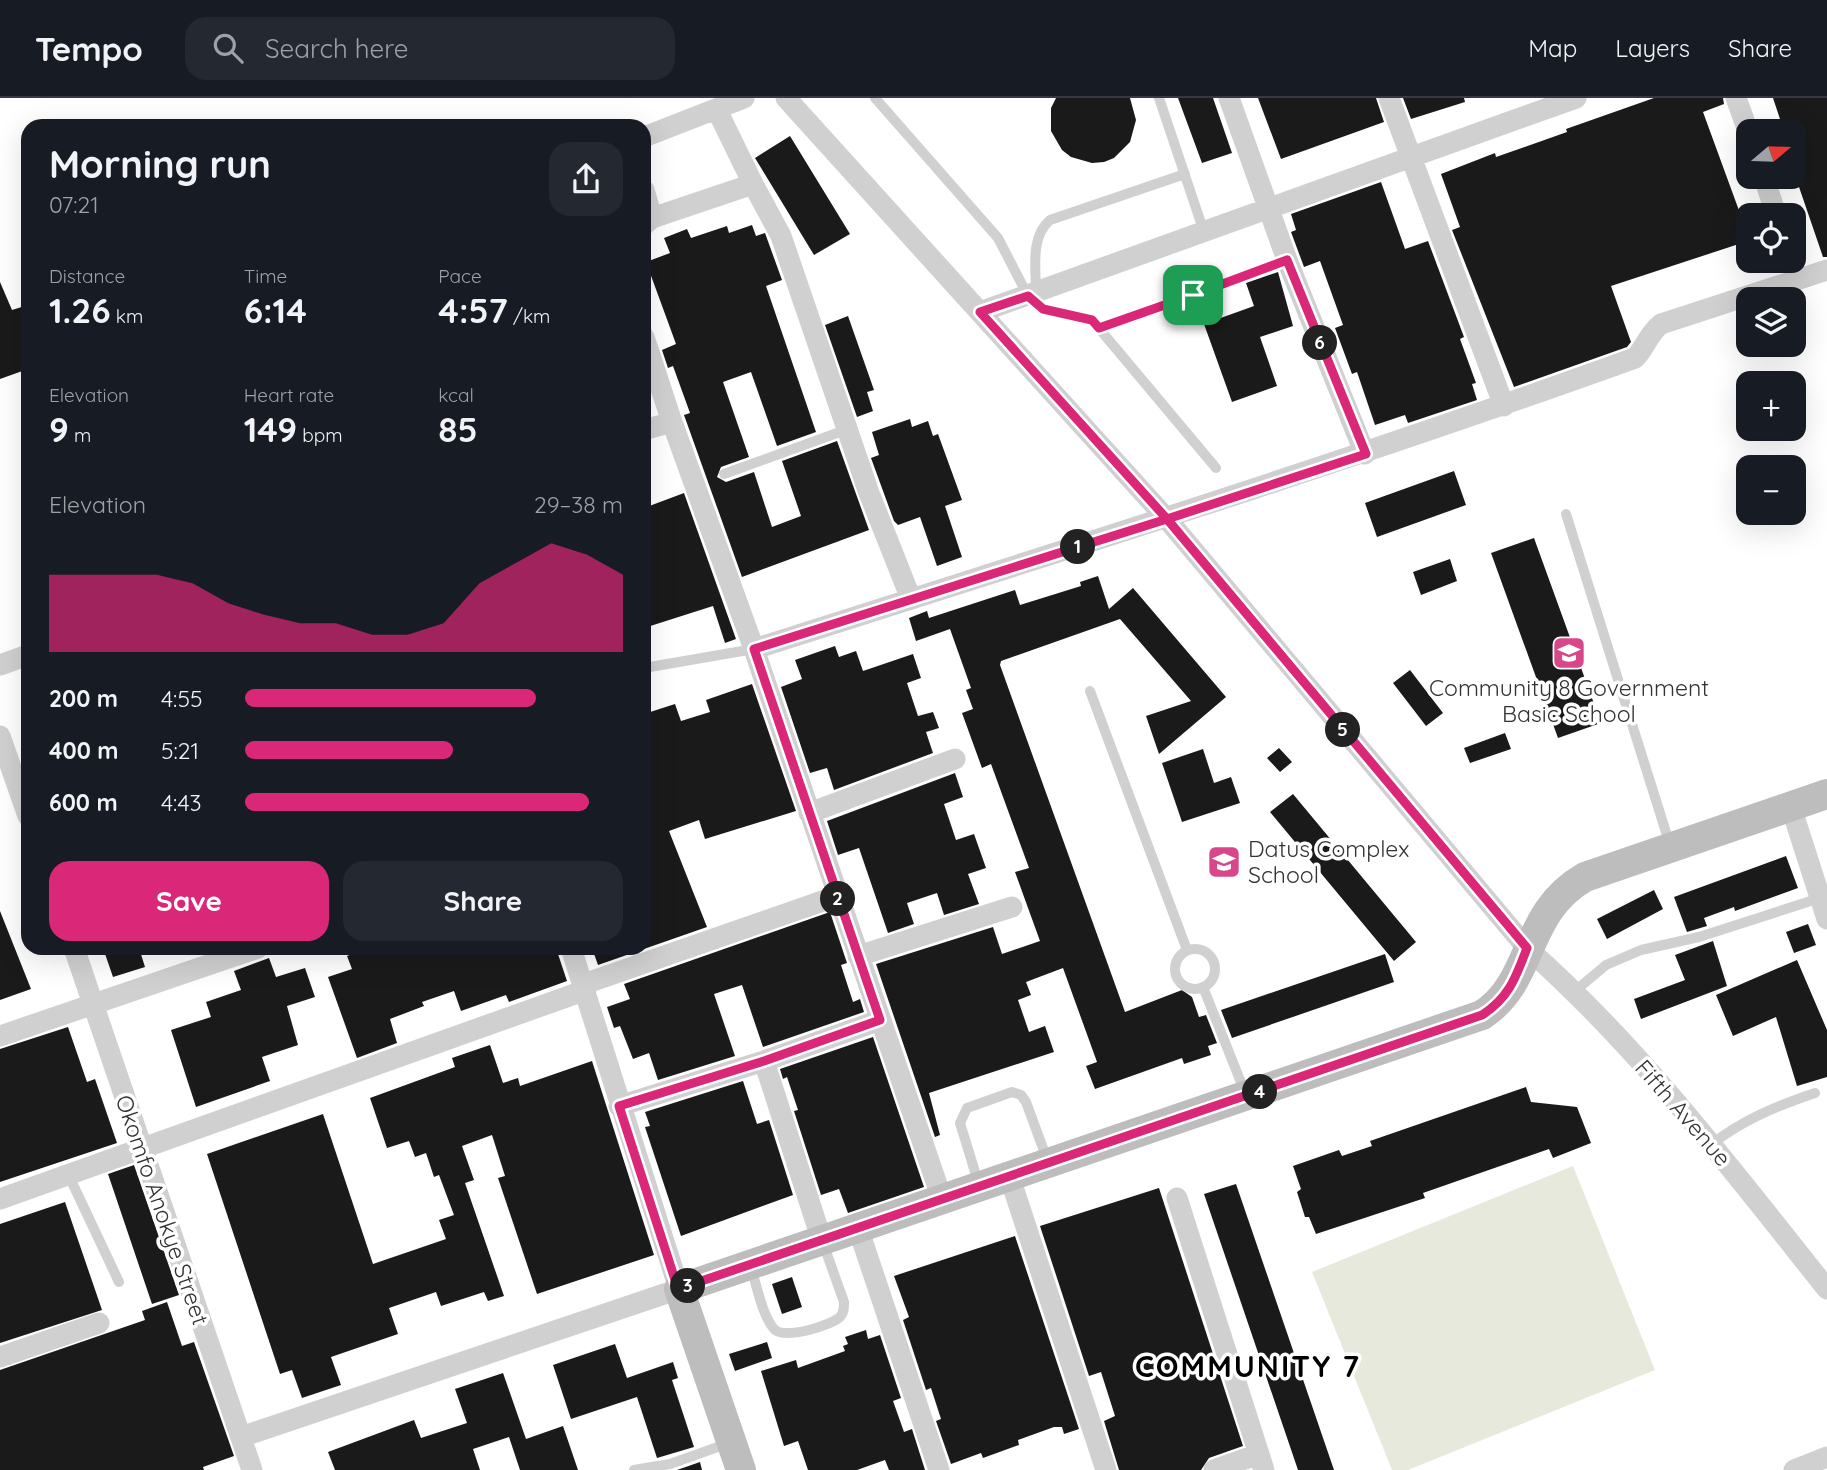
<!DOCTYPE html>
<meta charset="utf-8">
<style>
body{margin:0;font-family:Quicksand,sans-serif;background:#242831;color:#f1f3f6;height:100vh;display:flex;flex-direction:column;font-size:26px;white-space:nowrap}
*{box-sizing:border-box;margin:0}
p{font-size:23px;color:#9ea1a6}
.icon{flex:none;width:38px;height:38px;fill:none;stroke:currentColor;stroke-width:2;stroke-linecap:round;stroke-linejoin:round}
.map{position:relative;flex:1;overflow:hidden}
.sheet{position:absolute;left:21px;top:21px;width:630px;height:836px;display:flex;flex-direction:column;background:#171b24;border-radius:21px;box-shadow:0 7px 28px #0002}
.sheet>*{flex:none}
.needle{width:46px;rotate:71deg}
.tools{position:absolute;left:1736px;top:21px;display:grid;gap:14px}
.tools a{display:grid;place-items:center;width:70px;height:70px;border-radius:14px;background:#171b24;box-shadow:0 7px 28px #0002;font-size:35px}
.pin{position:absolute;display:grid;place-items:center;width:60px;height:60px;color:#fff;margin:-30px;border-radius:14px;box-shadow:0 4px 10px #0006}
.km{position:absolute;width:35px;height:35px;margin:-18px;border-radius:50%;background:#222;color:#fff;font-size:19px;line-height:35px;text-align:center}
.round{display:grid;place-items:center;flex:none;width:74px;height:74px;border-radius:21px;background:#242831}
.headline{display:flex;align-items:center;justify-content:space-between;height:119px;padding:0 28px}
h1{font-size:38px;font-weight:700;line-height:52px}
.metrics{display:grid;grid-template-columns:repeat(3,1fr);gap:10px;height:119px;padding:7px 28px}
.metrics div{display:grid;align-content:center}
.metrics b{font-size:35px;font-weight:700}
.metrics small{font-size:19px;font-weight:400}
.metrics p{font-size:19px}
.chart{height:196px;padding:14px 28px}
.chart p{display:flex;justify-content:space-between}
.chart svg{width:100%;height:126px;margin-top:7px;fill:#db2777;opacity:.7}
.cta{display:flex;gap:14px;margin-top:auto;padding:14px 28px}
.cta a{flex:1;height:80px;border-radius:21px;background:#db2777;color:#fff;font-size:28px;font-weight:700;line-height:80px;text-align:center}
.cta a+a{background:#242831;color:#f1f3f6}
ul{padding:0 28px;list-style:none;font-size:23px}
li{display:grid;grid-template-columns:112px 84px 1fr;align-items:center;height:52px}
li i{height:18px;border-radius:9px;background:#db2777}
header{display:flex;align-items:center;gap:42px;box-sizing:border-box;height:98px;padding:0 35px;background:#171b24;border-bottom:2px solid #363941}
header strong{font-size:33px}
nav{display:flex;gap:38px;margin-inline-start:auto;font-size:24px}
.search{width:490px;height:63px;background:#242831;display:flex;align-items:center;gap:18px;box-sizing:border-box;padding:0 24px;border-radius:21px;color:#9ea1a6;font-size:26px}
.map>svg:first-child{display:block}
.green{fill:#e8e9dd}
.building{fill:#1a1a1a}
.lines{fill:none;stroke-linecap:round;stroke-linejoin:round}
.lane{stroke:#d0d0d0;stroke-width:10}
.street{stroke:#d0d0d0;stroke-width:21}
.secondary{stroke:#bdbdbd;stroke-width:30}
.route-casing{stroke:#fff;stroke-width:14}
.route{stroke:#db2777;stroke-width:9}
.labels{text-anchor:middle;stroke-width:7;stroke-linejoin:round;paint-order:stroke}
.poi-label{font-size:23px;fill:#333;stroke:#fff}
.street-label{font-size:23px;fill:#333;stroke:#fff}
.district-label{font-size:30px;font-weight:bold;letter-spacing:2px;fill:#000;stroke:#fff}
</style>
<header>
<strong>Tempo</strong>
<div class="search"><svg class="icon" aria-label="search" viewBox="0 0 24 24"><circle cx="10" cy="10" r="6"/><path d="M15 15l6 6"/></svg>Search here</div>
<nav><a>Map</a><a>Layers</a><a>Share</a></nav>
</header>
<div class="map">
<svg width="1827" height="1372" viewBox="0 0 1827 1372">
<rect width="100%" height="100%" fill="#fff"/>
<path class="green" d="M 1573,1068 L 1655,1272 L 1408,1372 L 1392,1372 L 1312,1174 Z"/>
<path class="building" d="M 1056,0 L 1130,0 L 1136,22 L 1130,44 L 1114,60 L 1104,64 L 1092,65 L 1071,59 L 1062,52 L 1051,33 L 1051,10 Z
M 1178,0 L 1213,0 L 1232,55 L 1202,65 Z
M 1258,0 L 1376,0 L 1384,24 L 1281,61 Z
M 1403,0 L 1464,0 L 1465,4 L 1411,21 Z
M 1654,0 L 1723,0 L 1724,6 L 1703,14 L 1741,118 L 1748,116 L 1748,143 L 1611,188 L 1631,244 L 1627,249 L 1514,289 L 1452,132 L 1460,129 L 1441,76 L 1495,55 L 1496,59 L 1567,34 L 1566,31 Z
M 1773,0 L 1827,0 L 1827,159 L 1823,159 L 1798,86 L 1802,85 L 1794,61 L 1794,33 L 1784,33 Z
M 790,38 L 850,136 L 814,157 L 755,60 Z
M 1381,84 L 1405,151 L 1428,143 L 1464,239 L 1460,241 L 1476,285 L 1472,286 L 1477,302 L 1408,325 L 1405,317 L 1375,327 L 1357,274 L 1352,276 L 1335,230 L 1343,227 L 1320,163 L 1304,169 L 1291,134 L 1296,132 L 1291,116 Z
M 752,127 L 756,138 L 765,135 L 782,182 L 766,188 L 816,334 L 777,348 L 751,274 L 723,284 L 749,359 L 721,369 L 717,379 L 726,384 L 754,374 L 772,429 L 801,418 L 782,363 L 837,343 L 869,432 L 742,479 L 684,317 L 690,315 L 673,268 L 668,270 L 662,252 L 676,246 L 646,164 L 670,155 L 664,140 L 687,131 L 691,140 L 727,128 L 729,135 Z
M 1278,174 L 1293,228 L 1260,239 L 1277,288 L 1232,304 L 1204,226 L 1254,208 L 1246,185 Z
M 0,184 L 12,212 L 28,207 L 28,271 L 0,281 Z
M 848,218 L 874,292 L 867,294 L 873,313 L 857,319 L 825,227 Z
M 910,321 L 912,329 L 928,323 L 933,338 L 938,336 L 962,402 L 945,408 L 962,459 L 937,468 L 920,419 L 898,427 L 894,423 L 871,360 L 879,357 L 872,334 Z
M 1454,373 L 1466,407 L 1377,439 L 1365,405 Z
M 684,395 L 736,541 L 725,545 L 713,508 L 644,530 L 644,410 Z
M 1534,440 L 1601,625 L 1558,640 L 1491,455 Z
M 1450,461 L 1457,483 L 1421,497 L 1413,474 Z
M 1098,478 L 1109,511 L 1133,490 L 1226,599 L 1159,656 L 1146,618 L 1191,603 L 1120,521 L 1001,563 L 1000,567 L 1125,914 L 1182,892 L 1192,899 L 1199,919 L 1206,917 L 1217,945 L 1208,948 L 1211,957 L 1184,966 L 1182,960 L 1095,991 L 1086,968 L 1097,964 L 1063,870 L 1026,884 L 1031,897 L 1018,902 L 1029,934 L 1045,928 L 1054,954 L 929,995 L 940,1037 L 935,1039 L 876,866 L 993,829 L 1002,856 L 1040,843 L 1015,774 L 1029,770 L 991,666 L 982,670 L 962,615 L 973,611 L 966,592 L 971,590 L 950,531 L 916,543 L 909,520 L 927,513 L 929,520 L 1015,492 L 1020,507 L 1081,488 L 1080,484 Z
M 835,548 L 839,559 L 856,553 L 863,573 L 913,556 L 921,580 L 907,585 L 918,618 L 933,614 L 939,630 L 926,634 L 933,655 L 834,692 L 827,670 L 810,675 L 781,589 L 802,581 L 795,562 Z
M 1410,572 L 1443,615 L 1426,628 L 1393,585 Z
M 752,586 L 796,713 L 705,741 L 699,722 L 669,733 L 707,829 L 598,867 L 592,850 L 644,850 L 644,616 L 675,606 L 681,623 L 710,614 L 706,602 Z
M 1505,635 L 1511,651 L 1470,665 L 1464,650 Z
M 1279,650 L 1292,664 L 1280,674 L 1267,660 Z
M 1203,651 L 1214,685 L 1231,679 L 1240,705 L 1182,724 L 1162,665 Z
M 955,675 L 963,699 L 944,706 L 956,742 L 974,736 L 986,770 L 968,776 L 979,806 L 944,817 L 937,795 L 907,805 L 914,826 L 888,835 L 859,750 L 838,757 L 827,723 Z
M 1293,696 L 1416,844 L 1394,863 L 1270,714 Z
M 1786,758 L 1798,790 L 1735,813 L 1734,809 L 1704,820 L 1707,828 L 1687,834 L 1674,799 Z
M 1654,792 L 1663,811 L 1607,841 L 1597,821 Z
M 0,813 L 31,891 L 0,902 Z
M 830,814 L 847,865 L 841,867 L 853,904 L 860,901 L 864,914 L 763,949 L 742,887 L 714,896 L 735,958 L 658,982 L 649,955 L 633,961 L 620,928 L 614,930 L 607,909 L 630,901 L 624,886 Z
M 1808,826 L 1816,847 L 1794,855 L 1786,834 Z
M 1713,843 L 1727,888 L 1641,921 L 1634,901 L 1685,882 L 1675,857 Z
M 103,850 L 139,850 L 145,869 L 113,879 Z
M 366,850 L 556,850 L 567,883 L 509,904 L 506,897 L 461,913 L 454,893 L 422,904 L 424,908 L 390,921 L 397,945 L 357,960 L 328,879 L 352,871 L 347,858 Z
M 1385,856 L 1394,884 L 1232,940 L 1221,912 Z
M 269,860 L 276,879 L 305,870 L 315,899 L 287,908 L 298,947 L 262,959 L 270,983 L 196,1009 L 171,932 L 211,919 L 206,904 L 241,892 L 234,873 Z
M 1797,862 L 1827,932 L 1827,979 L 1797,988 L 1776,919 L 1733,938 L 1716,897 Z
M 68,929 L 87,984 L 95,981 L 117,1045 L 0,1084 L 0,951 Z
M 873,939 L 924,1089 L 848,1115 L 839,1091 L 821,1097 L 794,1013 L 798,1012 L 787,979 L 783,981 L 780,971 Z
M 490,947 L 503,985 L 518,980 L 520,988 L 592,963 L 654,1157 L 537,1196 L 498,1080 L 505,1078 L 492,1037 L 462,1048 L 474,1082 L 465,1085 L 504,1198 L 488,1203 L 484,1194 L 441,1208 L 436,1194 L 389,1210 L 398,1236 L 331,1259 L 341,1287 L 302,1300 L 292,1272 L 280,1276 L 207,1056 L 323,1016 L 373,1166 L 446,1141 L 439,1122 L 454,1117 L 439,1077 L 434,1079 L 426,1055 L 415,1059 L 409,1043 L 387,1050 L 370,1000 L 455,969 L 452,960 Z
M 743,983 L 757,1026 L 769,1022 L 793,1097 L 681,1138 L 645,1029 L 650,1028 L 645,1014 Z
M 1526,989 L 1531,1004 L 1577,1009 L 1591,1045 L 1553,1060 L 1549,1051 L 1423,1095 L 1425,1100 L 1316,1136 L 1309,1119 L 1305,1119 L 1297,1094 L 1301,1091 L 1293,1068 L 1339,1052 L 1342,1058 L 1372,1048 L 1370,1043 Z
M 134,1067 L 179,1197 L 152,1206 L 108,1076 Z
M 1236,1086 L 1334,1372 L 1298,1372 L 1204,1096 Z
M 1159,1090 L 1243,1348 L 1209,1360 L 1201,1372 L 1119,1372 L 1104,1323 L 1115,1318 L 1101,1274 L 1089,1278 L 1040,1128 Z
M 65,1104 L 102,1212 L 0,1245 L 0,1126 Z
M 1015,1138 L 1079,1331 L 1064,1336 L 1062,1329 L 1054,1329 L 1018,1342 L 1019,1347 L 983,1360 L 981,1355 L 951,1366 L 936,1323 L 941,1321 L 931,1290 L 926,1292 L 903,1222 L 909,1219 L 894,1178 Z
M 792,1179 L 802,1209 L 782,1216 L 772,1186 Z
M 167,1204 L 182,1248 L 194,1244 L 234,1358 L 203,1369 L 204,1372 L 0,1372 L 0,1272 L 145,1222 L 142,1213 Z
M 866,1232 L 868,1241 L 880,1237 L 901,1300 L 893,1303 L 904,1334 L 912,1331 L 925,1372 L 889,1372 L 885,1362 L 857,1372 L 808,1372 L 798,1343 L 784,1348 L 761,1273 L 796,1262 L 798,1270 L 845,1253 L 843,1248 L 848,1246 L 845,1239 Z
M 767,1244 L 772,1260 L 735,1273 L 729,1256 Z
M 615,1246 L 627,1280 L 673,1264 L 678,1280 L 672,1282 L 694,1349 L 657,1360 L 637,1299 L 571,1321 L 553,1267 Z
M 503,1275 L 526,1341 L 563,1328 L 578,1372 L 520,1372 L 509,1339 L 473,1351 L 480,1372 L 335,1372 L 328,1354 L 414,1322 L 421,1340 L 467,1325 L 455,1291 Z
M 700,1364 L 702,1372 L 677,1372 Z"/>
<g class="lines">
<path class="lane" d="M 875,0 L 998,140 L 1028,198 L 1043,211 L 1092,222 L 1216,370
M 1159,0 L 1204,134
M 1036,195 C 1036,171 1030,139 1050,122 L 1185,76
M 1099,231 L 1287,162
M 724,376 L 848,331
M 1566,416 L 1670,747
M 644,570 L 754,551
M 1090,593 L 1187,852
M1175 871a20 20 0 1 1 40 0a20 20 0 1 1-40 0Z
M 1203,889 L 1246,997
M 1575,893 L 1606,867 L 1641,852 L 1699,839 L 1820,800
M 1712,1046 C 1744,1021 1777,1008 1815,995
M 69,1078 L 119,1184
M 979,1087 L 960,1025 L 967,1010 L 1012,994 L 1021,997 L 1026,1004 L 1048,1064
M 751,1170 C 757,1188 762,1217 774,1231 C 784,1242 830,1228 840,1219 C 844,1215 844,1210 844,1204 L 823,1145
M 634,1372 L 670,1366 L 729,1345"/>
<path class="street" d="M 786,0 L 1167,421 L 1527,850 C 1640,950 1733,1073 1827,1191
M 1229,0 L 1287,162 L 1365,356
M 1389,0 L 1504,308
M 1736,0 L 1748,33
M 644,39 L 744,0
M 1764,79 L 1776,117
M 753,86 L 781,138 L 869,395 L 911,501
M 644,92 L 652,120
M 644,127 L 652,120 L 753,86 L 717,12
M 980,214 L 1576,0
M 644,239 L 672,324
M 644,332 L 672,324 L 754,551 L 942,1101
M 754,551 C 1049,457 1344,365 1635,260 C 1646,249 1648,236 1661,226 L 1827,172
M 0,567 L 28,557
M 0,638 L 28,718
M 1791,709 L 1827,821
M 809,715 L 955,661
M 74,850 L 252,1372
M 858,858 L 1012,809
M 584,886 L 837,798
M 0,938 L 258,850
M 764,963 L 822,1143
M 619,1008 L 764,963 L 880,922
M 1010,1080 L 1106,1372
M 1177,1100 L 1264,1372
M 0,1101 L 586,892
M 858,1130 L 939,1372
M 0,1259 L 99,1225
M 241,1339 L 679,1191 L 571,850
M 1214,1372 L 1259,1356
M 1794,1372 L 1827,1359"/>
<path class="secondary" d="M 741,1372 L 679,1191 L 1482,917 C 1535,883 1522,815 1585,779 L 1827,696"/>
</g>
<g class="lines">
<defs>
<path id="route" d="M 1193,197 L 1099,230 L 1092,222 L 1043,211 L 1028,198 L 980,214 L 1167,421 L 754,551 L 880,922 L 764,963 L 619,1008 L 678,1191 L 1482,917 C 1509,900 1516,879 1527,850 L 1167,421 L 1366,356 L 1287,162 L 1193,197"/>
</defs>
<use href="#route" class="route-casing"/>
<use href="#route" class="route"/>
</g>
<defs>
<symbol id="school-square" viewBox="-11 -11 22 22"><rect x="-9" y="-9" width="18" height="18" rx="4" fill="#d7478a" stroke="#fff"/><path d="M0-5L7-2L0 1L-7-2ZM-4 1L0 2.5L4 1V4Q0 6-4 4Z" fill="#fff"/></symbol>
</defs>
<g fill-rule="evenodd">
<use href="#school-square" x="1550" y="536" width="38" height="38"/>
<use href="#school-square" x="1205" y="745" width="38" height="38"/>
</g>
<g class="labels">
<g class="poi-label">
<text x="1569" y="598">Community 8 Government<tspan x="1569" dy="26">Basic School</tspan></text>
<text x="1248" y="759" text-anchor="start">Datus Complex<tspan x="1248" dy="26">School</tspan></text>
</g>
<g class="street-label">
<text transform="translate(1683 1015) rotate(49)" y="8">Fifth Avenue</text>
<text transform="translate(162 1112) rotate(71)" y="8">Okomfo Anokye Street</text>
</g>
<g class="district-label">
<text x="1248" y="1279">COMMUNITY 7</text>
</g>
</g>
</svg>
<div class="tools">
<a><svg class="needle" viewBox="-14 -14 28 28"><path d="M0-13l5 13h-10z" fill="#e53935"/><path d="M0 13l5-13h-10z" fill="#9ea1a6"/></svg></a>
<a><svg class="icon" aria-label="locate" viewBox="0 0 24 24"><circle cx="12" cy="12" r="6"/><path d="M12 2v4M12 18v4M2 12h4M18 12h4"/></svg></a>
<a><svg class="icon" aria-label="layers" viewBox="0 0 24 24"><path d="M12 4l9 5-9 5-9-5zM3 14l9 5 9-5"/></svg></a>
<a>+</a>
<a>−</a>
</div>
<div class="pin" style="left:1193px;top:197px;background:#1e9e55"><svg class="icon" aria-label="arrive" viewBox="0 0 24 24"><path d="M6 21V4h12l-3 4 3 4H6"/></svg></div>
<b class="km" style="left:1078px;top:449px">1</b>
<b class="km" style="left:838px;top:801px">2</b>
<b class="km" style="left:688px;top:1188px">3</b>
<b class="km" style="left:1260px;top:994px">4</b>
<b class="km" style="left:1343px;top:632px">5</b>
<b class="km" style="left:1320px;top:245px">6</b>
<section class="sheet">
<div class="headline"><div><h1>Morning run</h1><p>07:21</p></div><a class="round"><svg class="icon" aria-label="share" viewBox="0 0 24 24"><path d="M12 15V3M7 8l5-5 5 5M5 13v7h14v-7"/></svg></a></div>
<div class="metrics">
<div><p>Distance</p><b>1.26<small> km</small></b></div>
<div><p>Time</p><b>6:14</b></div>
<div><p>Pace</p><b>4:57<small> /km</small></b></div>
</div>
<div class="metrics">
<div><p>Elevation</p><b>9<small> m</small></b></div>
<div><p>Heart rate</p><b>149<small> bpm</small></b></div>
<div><p>kcal</p><b>85</b></div>
</div>
<div class="chart"><p><span>Elevation</span>29–38 m</p>
<svg viewBox="0 0 160 44" preserveAspectRatio="none"><path d="M0 44V17L10 17L20 17L30 17L40 20L50 27L60 31L70 34L80 34L90 38L100 38L110 34L120 20L130 13L140 6L150 10L160 17V44z"/></svg>
</div>
<ul>
<li><b>200 m</b>4:55<i style="width:77%"></i></li>
<li><b>400 m</b>5:21<i style="width:55%"></i></li>
<li><b>600 m</b>4:43<i style="width:91%"></i></li>
</ul>
<div class="cta"><a>Save</a><a>Share</a></div>
</section>
</div>
